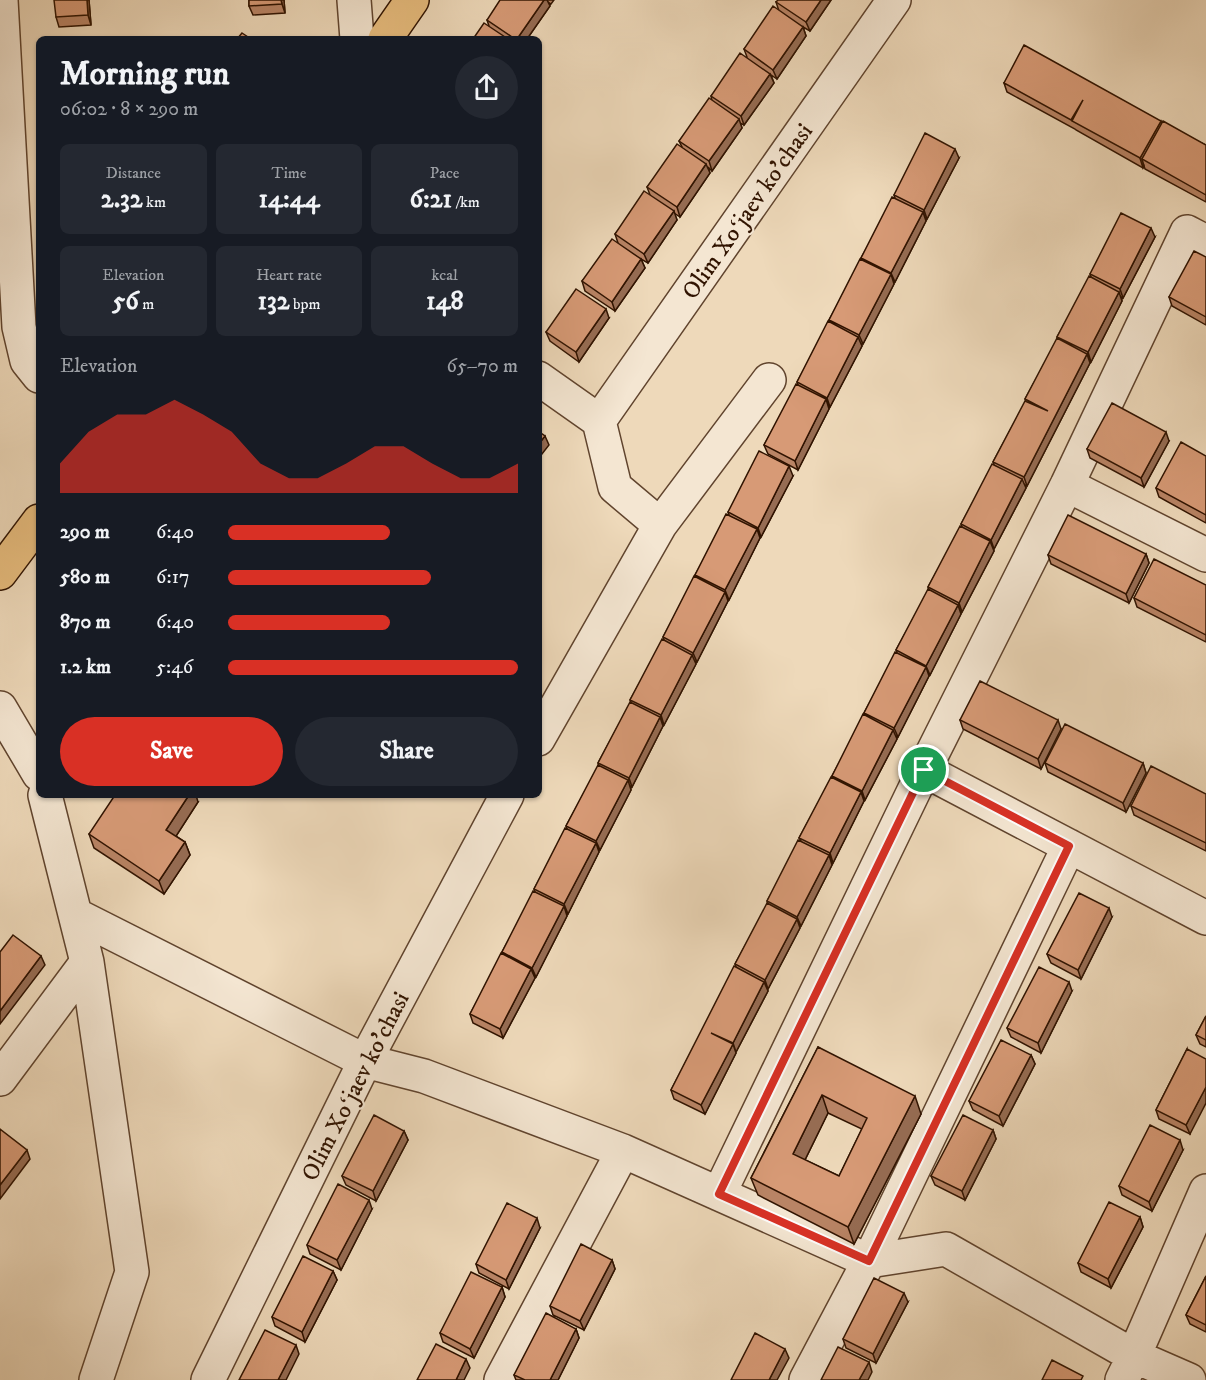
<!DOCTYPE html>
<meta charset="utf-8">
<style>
body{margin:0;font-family:"IM FELL DW Pica",serif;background:#242831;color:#f1f3f6;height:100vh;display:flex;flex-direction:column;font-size:22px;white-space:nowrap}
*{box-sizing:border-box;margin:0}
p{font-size:20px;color:#9ea1a6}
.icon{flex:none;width:33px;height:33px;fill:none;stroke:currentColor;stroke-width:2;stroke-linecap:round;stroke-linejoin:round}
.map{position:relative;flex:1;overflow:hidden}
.sheet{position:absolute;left:36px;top:36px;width:506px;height:762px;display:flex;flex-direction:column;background:#171b24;border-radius:9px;box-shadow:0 2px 4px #0004}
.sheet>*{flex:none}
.pin{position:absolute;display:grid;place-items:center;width:51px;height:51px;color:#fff;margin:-26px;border:3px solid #fff;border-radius:50%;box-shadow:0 2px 6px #0007}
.round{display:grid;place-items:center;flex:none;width:63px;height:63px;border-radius:32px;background:#242831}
.overview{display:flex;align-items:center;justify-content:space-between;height:102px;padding:0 24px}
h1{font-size:33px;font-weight:700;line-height:45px}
.stats{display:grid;grid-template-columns:repeat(3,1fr);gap:9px;height:102px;padding:6px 24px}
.stats div{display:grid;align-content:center;border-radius:9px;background:#242831;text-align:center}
.stats b{font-size:26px;font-weight:700}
.stats small{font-size:16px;font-weight:400}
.stats p{font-size:16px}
.chart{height:168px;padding:12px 24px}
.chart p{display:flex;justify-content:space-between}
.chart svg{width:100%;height:108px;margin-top:6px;fill:#d93025;opacity:.7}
.button{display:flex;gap:12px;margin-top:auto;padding:12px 24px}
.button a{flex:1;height:69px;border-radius:36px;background:#d93025;color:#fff;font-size:24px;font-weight:700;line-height:69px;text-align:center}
.button a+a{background:#242831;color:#f1f3f6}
ul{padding:0 24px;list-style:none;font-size:20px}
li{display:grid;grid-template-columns:96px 72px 1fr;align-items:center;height:45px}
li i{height:15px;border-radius:8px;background:#d93025}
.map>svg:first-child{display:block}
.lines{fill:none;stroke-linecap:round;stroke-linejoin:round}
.minor-casing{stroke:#60442e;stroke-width:36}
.major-casing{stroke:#301300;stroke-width:36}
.minor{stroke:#f4e6d2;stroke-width:33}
.major{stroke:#e7bc7d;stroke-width:33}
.wall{fill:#b98465;stroke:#301300;stroke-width:1.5;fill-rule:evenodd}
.shaded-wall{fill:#966c53;stroke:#301300;stroke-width:1.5}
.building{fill:#d79a76;stroke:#301300;stroke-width:1.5;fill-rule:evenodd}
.route-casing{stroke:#fff;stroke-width:12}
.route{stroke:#d93025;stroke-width:8}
.labels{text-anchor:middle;stroke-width:4.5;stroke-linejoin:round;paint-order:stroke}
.street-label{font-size:24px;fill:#301300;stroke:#f4e6d2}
</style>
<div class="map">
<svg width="1206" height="1380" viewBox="0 0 1206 1380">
<rect width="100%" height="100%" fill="#eed9ba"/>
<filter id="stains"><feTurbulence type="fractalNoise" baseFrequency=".00333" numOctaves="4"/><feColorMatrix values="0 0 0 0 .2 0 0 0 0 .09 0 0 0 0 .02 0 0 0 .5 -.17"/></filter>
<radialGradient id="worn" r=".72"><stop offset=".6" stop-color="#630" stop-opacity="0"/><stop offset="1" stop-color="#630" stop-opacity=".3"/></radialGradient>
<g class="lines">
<defs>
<path id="minor" d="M 1,0 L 19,327 L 27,361 L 39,376
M 354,0 L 357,39
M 1206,242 L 1187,232 L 1067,485 L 924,770 L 1206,918
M 538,378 L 599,421 L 615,487 L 660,525
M 599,421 L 894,0
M 1067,485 L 1206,555
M 0,708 L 39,774
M 538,739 L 660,525 L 769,380
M 76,915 L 365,1061 L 424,1076 L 623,1151 L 869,1261 L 946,1249 L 1134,1356 L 1189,1380
M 87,962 L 132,1272 L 96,1380
M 0,1079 L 87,962 L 45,795
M 719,1194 L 924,770
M 208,1380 L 365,1061 L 507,795
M 501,1380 L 623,1151
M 806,1380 L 869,1261 L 1069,846
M 1122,1380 L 1134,1356 L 1206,1191"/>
<path id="major" d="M 385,39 L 412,0
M 0,573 L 39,521"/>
</defs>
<use href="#minor" class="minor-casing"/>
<use href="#major" class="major-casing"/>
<use href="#minor" class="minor"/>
<use href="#major" class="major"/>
</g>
<path class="wall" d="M 89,0 L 91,25 L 59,27 L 56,17 Z
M 249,0 L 284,0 L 285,13 L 253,15 L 249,6 Z
M 544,0 L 554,0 L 551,4 L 548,2 L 550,6 L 527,39 L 473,39 L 489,26 L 487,20 Z
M 831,0 L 810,31 L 803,27 L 806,36 L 777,79 L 771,75 L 774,83 L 744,125 L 740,123 L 742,128 L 712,171 L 708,167 L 710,173 L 680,217 L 674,213 L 677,220 L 648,263 L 641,259 L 645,268 L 615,311 L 585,291 L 582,281 L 618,243 L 615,234 L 650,195 L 647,187 L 682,147 L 679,141 L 712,101 L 711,96 L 747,57 L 744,49 L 779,11 L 776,2 Z
M 1004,83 L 1162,123 L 1206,145 L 1206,202 L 1145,169 L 1144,166 L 1143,168 L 1076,130 L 1075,129 L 1007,92 Z
M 959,158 L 927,219 L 925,218 L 926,221 L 895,282 L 893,281 L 894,284 L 863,344 L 861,344 L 862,346 L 830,407 L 828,406 L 829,409 L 798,470 L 768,454 L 764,445 L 798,385 L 797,382 L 830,322 L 829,320 L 862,260 L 861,258 L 895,198 L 894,195 Z
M 1155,237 L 1123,298 L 1121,297 L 1122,301 L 1091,362 L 1089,361 L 1090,363 L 1027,486 L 1025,485 L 1026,488 L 994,549 L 993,548 L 994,551 L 962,612 L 960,611 L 961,614 L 930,675 L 928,674 L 929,676 L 898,737 L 896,736 L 897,739 L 865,800 L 864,799 L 864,801 L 833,863 L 831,861 L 832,865 L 801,926 L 799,925 L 800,928 L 768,989 L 767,988 L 768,991 L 736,1052 L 735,1051 L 736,1053 L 705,1114 L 674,1099 L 671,1090 L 736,967 L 735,964 L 768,904 L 767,901 L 801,841 L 799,838 L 832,778 L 832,776 L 865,715 L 864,713 L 897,652 L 896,650 L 929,590 L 928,587 L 962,527 L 961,524 L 994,464 L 993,462 L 1026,401 L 1025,399 L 1058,339 L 1057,337 L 1091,277 L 1090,274 Z
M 1206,257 L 1206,325 L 1172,306 L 1169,297 Z
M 609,318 L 579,362 L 550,341 L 546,332 Z
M 1169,441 L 1144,487 L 1090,458 L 1087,449 Z
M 1206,456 L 1206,523 L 1159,497 L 1156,488 Z
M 793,476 L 761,537 L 759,536 L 760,538 L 729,600 L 727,599 L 728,601 L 697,662 L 695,661 L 696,664 L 664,725 L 662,724 L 663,726 L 632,787 L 630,786 L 631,790 L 600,850 L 598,849 L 599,852 L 568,914 L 566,913 L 567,916 L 536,977 L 534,976 L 535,978 L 503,1038 L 473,1023 L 470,1014 L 503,954 L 502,952 L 535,892 L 534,889 L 567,829 L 566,826 L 599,766 L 598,763 L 631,702 L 630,700 L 664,640 L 663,637 L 696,577 L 695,575 L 729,515 L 728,512 Z
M 1146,554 L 1149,563 L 1129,603 L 1051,564 L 1048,555 Z
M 1206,585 L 1206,642 L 1137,607 L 1134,598 Z
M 960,720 L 1061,729 L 1041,769 L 963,729 Z
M 1045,763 L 1143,763 L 1146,773 L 1126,812 L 1048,772 Z
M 1206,794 L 1206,851 L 1134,815 L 1131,806 Z
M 198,802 L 176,836 L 185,842 L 190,855 L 164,894 L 94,848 L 89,834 Z
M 1112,917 L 1081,979 L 1051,963 L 1047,954 Z
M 1072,991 L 1041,1053 L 1011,1037 L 1007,1028 Z
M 1206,1016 L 1206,1047 L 1200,1044 L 1196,1035 Z
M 818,1047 L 921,1114 L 854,1244 L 758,1195 L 751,1178 ZM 828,1113 L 862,1129 L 839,1176 L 805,1160 Z
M 1187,1049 L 1190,1134 L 1159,1119 L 1156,1110 Z
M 1031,1055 L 1035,1064 L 1003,1126 L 973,1110 L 969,1101 Z
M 993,1130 L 996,1139 L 965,1200 L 935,1185 L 931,1176 Z
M 404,1131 L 408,1140 L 376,1201 L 346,1185 L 342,1176 Z
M 1183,1150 L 1152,1211 L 1122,1195 L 1119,1186 Z
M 372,1209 L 341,1270 L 310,1254 L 307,1245 Z
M 1140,1217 L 1143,1227 L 1111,1288 L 1081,1272 L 1078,1263 Z
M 540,1228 L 509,1289 L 479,1273 L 476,1264 Z
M 612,1260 L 615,1269 L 584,1330 L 553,1315 L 550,1306 Z
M 333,1271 L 337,1280 L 305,1342 L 275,1326 L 272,1317 Z
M 1206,1276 L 1206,1332 L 1190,1324 L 1186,1315 Z
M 502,1287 L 505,1297 L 474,1358 L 443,1342 L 440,1333 Z
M 908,1302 L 876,1363 L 846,1348 L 843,1339 Z
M 576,1329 L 579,1338 L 558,1380 L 516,1380 L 514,1375 Z"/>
<path class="shaded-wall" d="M 87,0 L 89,0 L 91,25 L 88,15 Z
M 281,0 L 284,0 L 285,13 L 282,4 Z
M 544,0 L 547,0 L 550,6 L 527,39 L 517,39 Z
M 821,0 L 831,0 L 810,31 L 806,22 Z
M 803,27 L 806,36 L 777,79 L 773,70 Z
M 770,74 L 774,83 L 744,125 L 741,116 Z
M 739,119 L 742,128 L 712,171 L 709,161 Z
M 1161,121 L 1165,130 L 1142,159 L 1144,166 L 1143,168 L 1140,158 Z
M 955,149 L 959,158 L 927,219 L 924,210 Z
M 706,164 L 710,173 L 680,217 L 677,207 Z
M 674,211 L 677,220 L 648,263 L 644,254 Z
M 923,212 L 926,221 L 895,282 L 891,273 Z
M 1151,228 L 1155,237 L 1123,298 L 1120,289 Z
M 641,259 L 645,268 L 615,311 L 612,302 Z
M 891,274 L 894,284 L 863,344 L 859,335 Z
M 1119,292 L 1122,301 L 1091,362 L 1088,352 Z
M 606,309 L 609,318 L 579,362 L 576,352 Z
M 858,337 L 862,346 L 830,407 L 827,398 Z
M 1087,354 L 1090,363 L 1027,486 L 1024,477 Z
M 826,399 L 829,409 L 798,470 L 795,461 Z
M 1166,432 L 1169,441 L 1144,487 L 1141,478 Z
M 545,436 L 549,445 L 538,459 L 538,445 Z
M 789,466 L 793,476 L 761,537 L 758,528 Z
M 1022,479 L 1026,488 L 994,549 L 991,540 Z
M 757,529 L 760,538 L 729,600 L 725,590 Z
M 990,541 L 994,551 L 962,612 L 959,603 Z
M 1146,554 L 1149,563 L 1129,603 L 1126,594 Z
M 725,592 L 728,601 L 697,662 L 693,653 Z
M 958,605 L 961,614 L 930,675 L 926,666 Z
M 692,655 L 696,664 L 664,725 L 661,715 Z
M 926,667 L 929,676 L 898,737 L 894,728 Z
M 660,717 L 663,726 L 632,787 L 629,778 Z
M 1058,720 L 1061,729 L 1041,769 L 1038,759 Z
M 893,730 L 897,739 L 865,800 L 862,791 Z
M 1143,763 L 1146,773 L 1126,812 L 1123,803 Z
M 628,780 L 631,790 L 600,850 L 596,841 Z
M 861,792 L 864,801 L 833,863 L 830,853 Z
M 189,795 L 196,795 L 198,802 L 171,844 L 166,830 Z
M 185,842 L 190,855 L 164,894 L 159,881 Z
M 596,843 L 599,852 L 568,914 L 564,904 Z
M 829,855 L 832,865 L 801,926 L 797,917 Z
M 564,906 L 567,916 L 536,977 L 532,968 Z
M 1109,908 L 1112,917 L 1081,979 L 1078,970 Z
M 797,919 L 800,928 L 768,989 L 765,980 Z
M 41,956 L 45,965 L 0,1024 L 0,1011 Z
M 531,969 L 535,978 L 503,1038 L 500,1029 Z
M 764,982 L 768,991 L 736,1052 L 733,1043 Z
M 1069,982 L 1072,991 L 1041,1053 L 1038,1043 Z
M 733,1044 L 736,1053 L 705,1114 L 701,1105 Z
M 1031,1055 L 1035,1064 L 1003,1126 L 999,1116 Z
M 1206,1087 L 1206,1103 L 1190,1134 L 1186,1125 Z
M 822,1095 L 828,1113 L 799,1172 L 793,1154 Z
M 915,1096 L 921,1114 L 854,1244 L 848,1227 Z
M 993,1130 L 996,1139 L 965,1200 L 962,1191 Z
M 404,1131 L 408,1140 L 376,1201 L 373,1191 Z
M 1180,1140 L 1183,1150 L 1152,1211 L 1149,1202 Z
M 27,1150 L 30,1159 L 0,1199 L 0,1185 Z
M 369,1200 L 372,1209 L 341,1270 L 337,1260 Z
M 1140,1217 L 1143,1227 L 1111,1288 L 1108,1279 Z
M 537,1218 L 540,1228 L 509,1289 L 506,1280 Z
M 612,1260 L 615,1269 L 584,1330 L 580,1321 Z
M 333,1271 L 337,1280 L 305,1342 L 302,1332 Z
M 502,1287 L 505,1297 L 474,1358 L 470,1349 Z
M 904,1293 L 908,1302 L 876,1363 L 873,1354 Z
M 576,1329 L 579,1338 L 558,1380 L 550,1380 Z
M 296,1345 L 299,1354 L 286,1380 L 278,1380 Z
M 785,1349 L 789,1358 L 777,1380 L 769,1380 Z
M 466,1359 L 470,1368 L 464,1380 L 456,1380 Z
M 869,1362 L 872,1372 L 868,1380 L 859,1380 Z"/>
<path class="building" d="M 54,0 L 87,0 L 88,15 L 56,17 Z
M 249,0 L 281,0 L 282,4 L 249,6 Z
M 500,0 L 544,0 L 517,39 L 515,39 L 487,20 Z
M 778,0 L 821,0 L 806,22 L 776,2 Z
M 773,6 L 803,27 L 773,70 L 744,49 Z
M 484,23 L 508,39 L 473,39 Z
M 242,33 L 251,39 L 237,39 Z
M 1024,45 L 1161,121 L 1140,158 L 1072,121 L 1083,100 L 1071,120 L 1004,83 Z
M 740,53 L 770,74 L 741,116 L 711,96 Z
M 709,98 L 739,119 L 709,161 L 679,141 Z
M 1163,121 L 1206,145 L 1206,195 L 1142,159 Z
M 925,133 L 955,149 L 924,210 L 894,195 Z
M 677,144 L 706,164 L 677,207 L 647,187 Z
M 644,191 L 674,211 L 644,254 L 615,234 Z
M 892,197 L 923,212 L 891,273 L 861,258 Z
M 1121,213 L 1151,228 L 1120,289 L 1090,274 Z
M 612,239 L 641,259 L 612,302 L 582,281 Z
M 1194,251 L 1206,257 L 1206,317 L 1169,297 Z
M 860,259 L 891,274 L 859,335 L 829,320 Z
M 1089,276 L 1119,292 L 1088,352 L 1057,337 Z
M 576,289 L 606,309 L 576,352 L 546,332 Z
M 828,321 L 858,337 L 827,398 L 797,382 Z
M 1057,338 L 1087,354 L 1024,477 L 993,462 L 1025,401 L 1048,411 L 1025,399 Z
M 796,384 L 826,399 L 795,461 L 764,445 Z
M 1112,403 L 1166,432 L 1141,478 L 1087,449 Z
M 538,431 L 545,436 L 538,445 Z
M 1181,442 L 1206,456 L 1206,515 L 1156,488 Z
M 759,451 L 789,466 L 758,528 L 728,512 Z
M 992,464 L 1022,479 L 991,540 L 961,524 Z
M 726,514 L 757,529 L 725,590 L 695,575 Z
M 1068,515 L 1146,554 L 1126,594 L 1048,555 Z
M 960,526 L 990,541 L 959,603 L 928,587 Z
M 1154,559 L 1206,585 L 1206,635 L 1134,598 Z
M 694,576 L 725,592 L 693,653 L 663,637 Z
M 928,589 L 958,605 L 926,666 L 896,650 Z
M 662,639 L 692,655 L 661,715 L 630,700 Z
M 895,652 L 926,667 L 894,728 L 864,713 Z
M 980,681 L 1058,720 L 1038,759 L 960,720 Z
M 630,702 L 660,717 L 629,778 L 598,763 Z
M 863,714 L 893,730 L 862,791 L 832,776 Z
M 1065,724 L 1143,763 L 1123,803 L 1045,763 Z
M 598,765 L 628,780 L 596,841 L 566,826 Z
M 1151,766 L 1206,794 L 1206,843 L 1131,806 Z
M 831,777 L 861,792 L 830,853 L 799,838 Z
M 115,795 L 189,795 L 166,830 L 185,842 L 159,881 L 89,834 Z
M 565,828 L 596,843 L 564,904 L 534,889 Z
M 798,840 L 829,855 L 797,917 L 767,901 Z
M 533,891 L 564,906 L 532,968 L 502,952 Z
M 1079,893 L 1109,908 L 1078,970 L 1047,954 Z
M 767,903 L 797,919 L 765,980 L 735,964 Z
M 13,935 L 41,956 L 0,1011 L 0,952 Z
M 501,953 L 531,969 L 500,1029 L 470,1014 Z
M 734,966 L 764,982 L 733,1043 L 711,1033 L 733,1044 L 701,1105 L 671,1090 Z
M 1039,967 L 1069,982 L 1038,1043 L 1007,1028 Z
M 1206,1016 L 1206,1040 L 1196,1035 Z
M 1001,1040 L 1031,1055 L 999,1116 L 969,1101 Z
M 818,1047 L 915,1096 L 848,1227 L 751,1178 ZM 822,1095 L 867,1118 L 839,1176 L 793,1154 Z
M 1187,1049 L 1206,1059 L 1206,1087 L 1186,1125 L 1156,1110 Z
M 374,1115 L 404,1131 L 373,1191 L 342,1176 Z
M 963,1115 L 993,1130 L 962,1191 L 931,1176 Z
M 1150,1125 L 1180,1140 L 1149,1202 L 1119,1186 Z
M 0,1129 L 27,1150 L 0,1185 Z
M 338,1184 L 369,1200 L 337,1260 L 307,1245 Z
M 1109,1202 L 1140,1217 L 1108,1279 L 1078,1263 Z
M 507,1203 L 537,1218 L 506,1280 L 476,1264 Z
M 581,1244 L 612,1260 L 580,1321 L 550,1306 Z
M 303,1256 L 333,1271 L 302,1332 L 272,1317 Z
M 471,1272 L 502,1287 L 470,1349 L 440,1333 Z
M 1206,1276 L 1206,1325 L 1186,1315 Z
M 874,1278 L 904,1293 L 873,1354 L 843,1339 Z
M 546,1313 L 576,1329 L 550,1380 L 525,1380 L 514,1375 Z
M 265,1330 L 296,1345 L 278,1380 L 239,1380 Z
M 755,1333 L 785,1349 L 769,1380 L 731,1380 Z
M 436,1344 L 466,1359 L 456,1380 L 417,1380 Z
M 838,1347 L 869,1362 L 859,1380 L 821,1380 Z
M 1052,1360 L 1083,1376 L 1081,1380 L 1042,1380 Z"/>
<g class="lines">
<defs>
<path id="route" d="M 924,770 L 1069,846 L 869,1261 L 719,1194 Z"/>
</defs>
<use href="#route" class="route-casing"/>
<use href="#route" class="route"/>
</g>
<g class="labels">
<g class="street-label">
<text transform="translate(747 211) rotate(-55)" y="8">Olim Xoʻjaev ko'chasi</text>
<text transform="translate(355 1086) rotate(-63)" y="8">Olim Xoʻjaev ko'chasi</text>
</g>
</g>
<rect width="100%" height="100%" filter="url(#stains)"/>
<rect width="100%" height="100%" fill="url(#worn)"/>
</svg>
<div class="pin" style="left:924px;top:770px;background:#1e9e55"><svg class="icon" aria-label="arrive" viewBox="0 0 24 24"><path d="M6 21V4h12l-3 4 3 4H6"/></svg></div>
<section class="sheet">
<div class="overview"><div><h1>Morning run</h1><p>06:02 · 8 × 290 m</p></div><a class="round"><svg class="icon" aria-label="share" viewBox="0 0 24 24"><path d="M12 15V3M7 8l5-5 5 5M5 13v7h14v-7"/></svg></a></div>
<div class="stats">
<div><p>Distance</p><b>2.32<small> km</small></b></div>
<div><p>Time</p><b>14:44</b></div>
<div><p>Pace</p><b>6:21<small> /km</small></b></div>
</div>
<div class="stats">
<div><p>Elevation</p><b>56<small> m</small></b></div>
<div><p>Heart rate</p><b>132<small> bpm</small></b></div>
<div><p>kcal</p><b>148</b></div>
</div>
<div class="chart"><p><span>Elevation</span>65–70 m</p>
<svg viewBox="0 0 160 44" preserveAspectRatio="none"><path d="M0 44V32L10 19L20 12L30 12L40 6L50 12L60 19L70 32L80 38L90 38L100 32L110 25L120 25L130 32L140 38L150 38L160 32V44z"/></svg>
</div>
<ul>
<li><b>290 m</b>6:40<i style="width:56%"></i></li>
<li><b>580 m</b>6:17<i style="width:70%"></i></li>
<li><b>870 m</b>6:40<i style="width:56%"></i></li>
<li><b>1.2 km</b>5:46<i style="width:100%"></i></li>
</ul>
<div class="button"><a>Save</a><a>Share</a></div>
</section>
</div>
